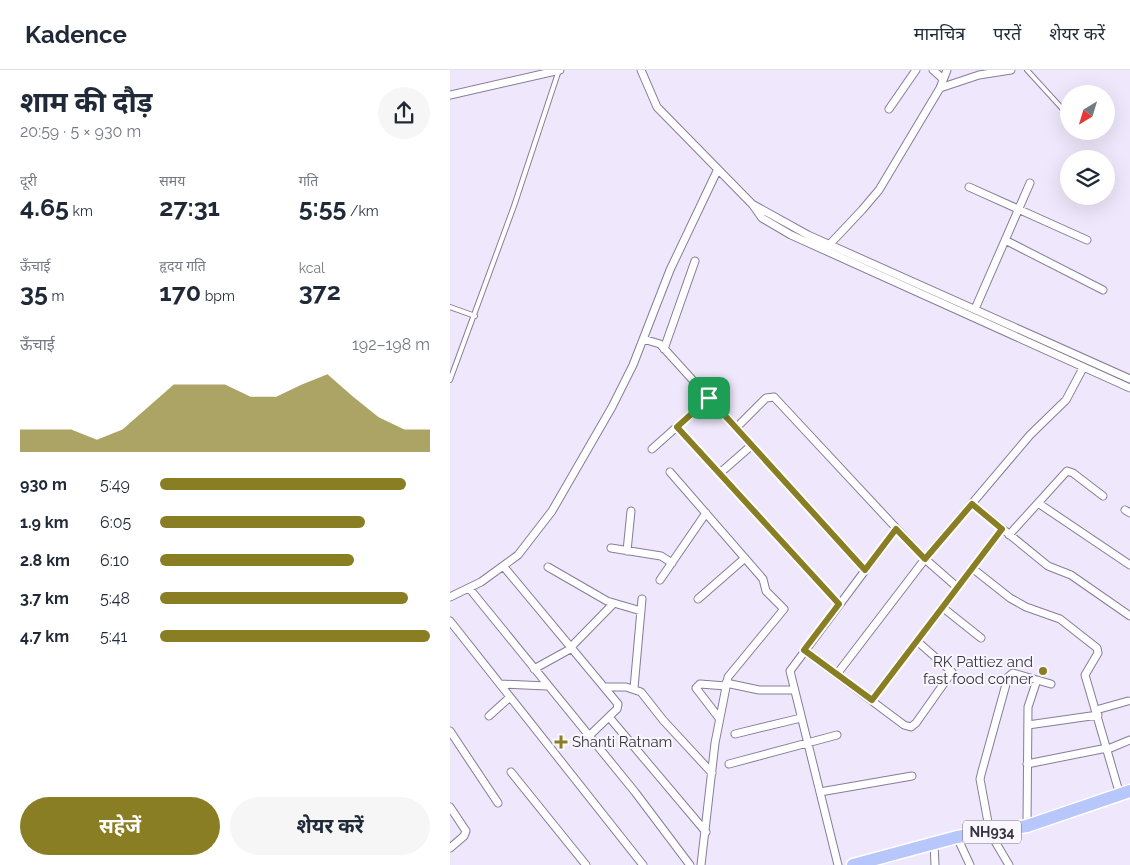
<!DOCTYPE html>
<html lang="hi">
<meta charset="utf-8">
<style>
body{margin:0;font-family:Raleway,"Noto Sans Devanagari",sans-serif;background:#f6f6f7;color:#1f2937;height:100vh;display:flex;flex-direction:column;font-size:19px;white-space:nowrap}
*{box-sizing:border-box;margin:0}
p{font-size:16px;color:#747a83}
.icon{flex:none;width:28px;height:28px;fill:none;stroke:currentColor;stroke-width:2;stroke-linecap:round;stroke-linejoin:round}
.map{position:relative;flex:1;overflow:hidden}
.details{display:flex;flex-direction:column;background:#fff;width:450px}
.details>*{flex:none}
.needle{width:32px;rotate:218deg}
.tools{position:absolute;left:610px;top:15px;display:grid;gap:10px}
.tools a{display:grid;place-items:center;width:55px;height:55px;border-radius:50%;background:#fff;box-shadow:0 5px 20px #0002;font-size:25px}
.pin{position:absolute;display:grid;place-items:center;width:42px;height:42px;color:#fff;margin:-21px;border-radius:10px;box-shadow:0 2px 8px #0006}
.round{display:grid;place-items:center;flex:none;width:52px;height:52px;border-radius:26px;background:#f6f6f7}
.summary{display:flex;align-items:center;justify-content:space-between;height:85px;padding:0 20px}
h1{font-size:28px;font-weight:700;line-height:38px}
.figures{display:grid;grid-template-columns:repeat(3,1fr);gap:8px;height:85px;padding:5px 20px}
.figures div{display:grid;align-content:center}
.figures b{font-size:25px;font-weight:700}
.figures small{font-size:14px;font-weight:400}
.figures p{font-size:14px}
.chart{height:140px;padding:10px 20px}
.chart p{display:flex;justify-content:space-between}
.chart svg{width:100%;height:90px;margin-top:5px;fill:#8a7e24;opacity:.7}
.primary-button{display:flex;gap:10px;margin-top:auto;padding:10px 20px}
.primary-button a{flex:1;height:58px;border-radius:30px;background:#8a7e24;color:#fff;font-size:20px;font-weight:700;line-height:58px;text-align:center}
.primary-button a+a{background:#f6f6f7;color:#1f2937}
ul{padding:0 20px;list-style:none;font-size:16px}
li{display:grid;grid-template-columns:80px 60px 1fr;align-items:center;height:38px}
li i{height:12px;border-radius:6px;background:#8a7e24}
header{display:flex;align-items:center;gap:30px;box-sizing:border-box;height:70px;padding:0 25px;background:#fff;border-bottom:1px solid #e0e1e3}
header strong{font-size:24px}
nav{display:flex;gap:28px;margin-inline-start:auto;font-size:18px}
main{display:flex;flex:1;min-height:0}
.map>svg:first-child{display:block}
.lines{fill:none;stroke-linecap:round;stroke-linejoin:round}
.service-casing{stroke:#887c99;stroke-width:6}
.minor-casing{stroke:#887c99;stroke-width:9}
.trunk-casing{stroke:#fff;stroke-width:15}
.service{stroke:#fff;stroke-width:4}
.minor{stroke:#fff;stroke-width:7}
.trunk{stroke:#b8c7fb;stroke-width:12}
.route-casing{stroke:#fff;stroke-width:10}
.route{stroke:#8a7e24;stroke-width:6}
.poi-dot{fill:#8a7e24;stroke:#f9f7fd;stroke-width:2}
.labels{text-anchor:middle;stroke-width:4;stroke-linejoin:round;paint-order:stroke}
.shield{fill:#f9f7fd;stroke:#736e79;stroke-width:1}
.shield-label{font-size:14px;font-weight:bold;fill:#3a3441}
.poi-label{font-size:15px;fill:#3a3441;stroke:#f9f7fd;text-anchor:end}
</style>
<header>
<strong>Kadence</strong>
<nav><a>मानचित्र</a><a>परतें</a><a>शेयर करें</a></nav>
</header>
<main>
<section class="details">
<div class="summary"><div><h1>शाम की दौड़</h1><p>20:59 · 5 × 930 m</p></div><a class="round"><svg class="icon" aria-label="share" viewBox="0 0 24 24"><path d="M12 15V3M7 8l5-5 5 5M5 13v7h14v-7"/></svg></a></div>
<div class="figures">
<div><p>दूरी</p><b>4.65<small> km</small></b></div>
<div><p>समय</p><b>27:31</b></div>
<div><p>गति</p><b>5:55<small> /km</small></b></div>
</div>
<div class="figures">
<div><p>ऊँचाई</p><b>35<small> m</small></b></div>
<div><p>हृदय गति</p><b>170<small> bpm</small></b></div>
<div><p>kcal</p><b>372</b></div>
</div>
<div class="chart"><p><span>ऊँचाई</span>192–198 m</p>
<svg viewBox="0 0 160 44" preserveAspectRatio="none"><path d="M0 44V33L10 33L20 33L30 38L40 33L50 22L60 11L70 11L80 11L90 17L100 17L110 11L120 6L130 17L140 27L150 33L160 33V44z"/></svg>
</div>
<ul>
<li><b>930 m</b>5:49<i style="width:91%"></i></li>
<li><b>1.9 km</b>6:05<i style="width:76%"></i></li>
<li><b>2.8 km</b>6:10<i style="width:72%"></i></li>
<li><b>3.7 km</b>5:48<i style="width:92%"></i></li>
<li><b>4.7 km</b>5:41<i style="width:100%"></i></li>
</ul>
<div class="primary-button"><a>सहेजें</a><a>शेयर करें</a></div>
</section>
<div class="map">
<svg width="680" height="795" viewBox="0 0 680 795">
<rect width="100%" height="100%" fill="#efe7fb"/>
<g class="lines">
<defs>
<path id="service" d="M 577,0 L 619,46
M 633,61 L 638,66
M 0,237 L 25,246
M 0,310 L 64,136 L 109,0"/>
<path id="minor" d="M 191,0 L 207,37 L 302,134 L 358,165 L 680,309
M 483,0 L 493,9
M 490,18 L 529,5 L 561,0
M 0,25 L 110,0
M 439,39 L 466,0
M 519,117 L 637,170
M 302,134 L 312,148 L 341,165 L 680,318
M 555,170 L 653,220
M 379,175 L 412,140 L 429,120 L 490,18 L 497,0
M 525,239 L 580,113
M 193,269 L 210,274 L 415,500
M 214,279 L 245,191
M 227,357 L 389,534
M 286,358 L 316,328 L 324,327 L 475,489 L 507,517
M 202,379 L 259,328
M 220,402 L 313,509 L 316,521 L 334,539 L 278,607 L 265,673 L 251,795
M 270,403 L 302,375
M 588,433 L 680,495
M 522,434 L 598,496 L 621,505 L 680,546
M 675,440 L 680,443
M 559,465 L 617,401 L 623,403 L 653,426
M 161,478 L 211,486 L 222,493
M 177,481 L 181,441
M 54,497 L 168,634 L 167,639 L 139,666
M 98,497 L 157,531 L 191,541
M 522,498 L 560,528 L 576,537 L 610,549 L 647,578 L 648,583 L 635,605 L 670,725
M 210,510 L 256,443
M 19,518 L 185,722 L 240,795
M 0,527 L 31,512 L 68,485 L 102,441 L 162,337 L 183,295 L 220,200 L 267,101
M 248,529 L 295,488
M 492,537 L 531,568
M 0,551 L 193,795
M 121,577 L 163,534
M 354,580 L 454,655 L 461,657 L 466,653 L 502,602 L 467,571
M 84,599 L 122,578
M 387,604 L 475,489 L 580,365 L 616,330 L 633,298
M 276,613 L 309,620 L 344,620
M 50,614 L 97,616
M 154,617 L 176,617 L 191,622 L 213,650 L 262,703
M 184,618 L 192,529
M 422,630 L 552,459
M 646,640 L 678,631
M 39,646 L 60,627
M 159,647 L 256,762
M 269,648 L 246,618 L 250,614 L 276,616
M 578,655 L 648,645
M 0,661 L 48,733
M 285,664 L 351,648
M 658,679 L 680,670
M 279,694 L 387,665
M 577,694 L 657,678
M 61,702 L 136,795
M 370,722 L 462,706
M 0,737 L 16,761 L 14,766 L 0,778
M 577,756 L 578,637 L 587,610
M 507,767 L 520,795
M 484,773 L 485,795
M 388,795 L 340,601 L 446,459
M 559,795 L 540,763 L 530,709 L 532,701 L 558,607 L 563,603 L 601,614"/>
<path id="trunk" d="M 403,795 L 507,767 L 577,756 L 680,721"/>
</defs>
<use href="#service" class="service-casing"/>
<use href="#minor" class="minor-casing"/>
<use href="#trunk" class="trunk-casing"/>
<use href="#service" class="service"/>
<use href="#minor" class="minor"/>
<use href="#trunk" class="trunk"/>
</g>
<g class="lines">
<defs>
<path id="route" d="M 259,328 L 415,500 L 446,459 L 475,489 L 522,434 L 552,459 L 422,630 L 354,580 L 389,534 L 227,357 Z"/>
</defs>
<use href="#route" class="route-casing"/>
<use href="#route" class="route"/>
</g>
<g class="poi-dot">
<circle cx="593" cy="601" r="5"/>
<path d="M108.5 664.5h5v5h5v5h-5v5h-5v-5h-5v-5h5z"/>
</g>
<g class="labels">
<rect class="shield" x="513" y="750.5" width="58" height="23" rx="4"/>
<g class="shield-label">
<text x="542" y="767">NH934</text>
</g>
<g class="poi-label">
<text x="583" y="597">RK Pattiez and<tspan x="583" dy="17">fast food corner</tspan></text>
<text x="122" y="677" text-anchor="start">Shanti Ratnam</text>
</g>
</g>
</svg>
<div class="tools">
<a><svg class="needle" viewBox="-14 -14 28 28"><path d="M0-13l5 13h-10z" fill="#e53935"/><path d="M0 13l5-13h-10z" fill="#747a83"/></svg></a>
<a><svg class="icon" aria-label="layers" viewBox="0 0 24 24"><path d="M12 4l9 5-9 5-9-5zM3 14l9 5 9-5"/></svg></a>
</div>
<div class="pin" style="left:259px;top:328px;background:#1e9e55"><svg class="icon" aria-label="arrive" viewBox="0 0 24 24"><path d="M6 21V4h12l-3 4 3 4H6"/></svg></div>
</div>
</main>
